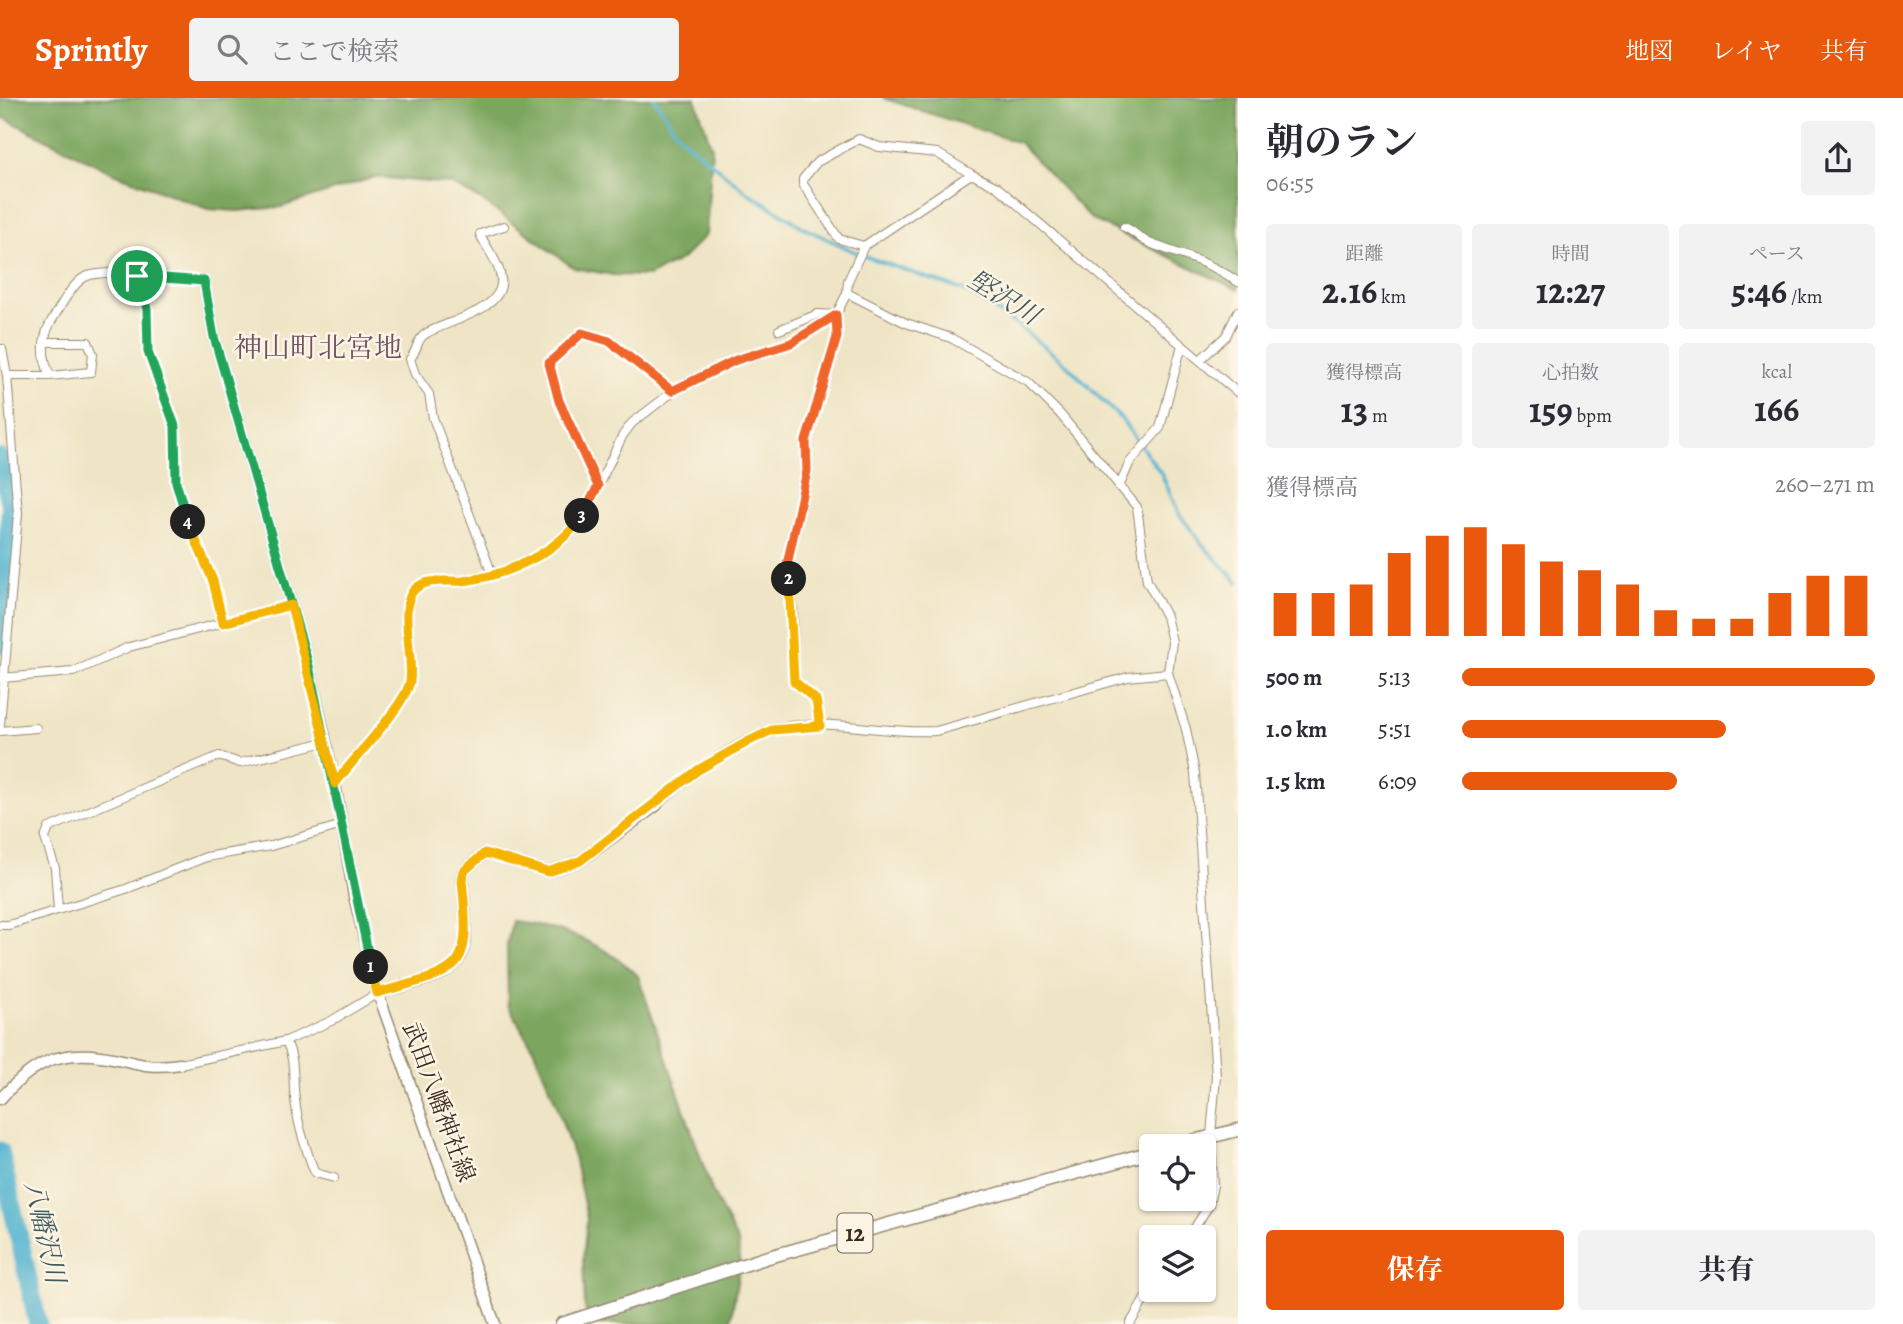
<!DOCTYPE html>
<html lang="ja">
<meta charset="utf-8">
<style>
body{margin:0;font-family:Alegreya,"Noto Serif JP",serif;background:#f2f2f3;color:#2b2b33;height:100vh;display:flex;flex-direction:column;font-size:26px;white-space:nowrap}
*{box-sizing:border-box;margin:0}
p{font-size:23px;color:#7c7c81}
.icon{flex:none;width:38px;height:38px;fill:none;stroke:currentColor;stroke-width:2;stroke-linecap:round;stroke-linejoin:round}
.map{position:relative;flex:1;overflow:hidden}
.sheet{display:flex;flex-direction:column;background:#fff;width:665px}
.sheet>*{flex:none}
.buttons{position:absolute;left:1139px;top:1036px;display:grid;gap:14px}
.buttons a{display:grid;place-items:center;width:77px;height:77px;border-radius:7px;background:#fff;box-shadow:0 2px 5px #0004;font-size:35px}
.pin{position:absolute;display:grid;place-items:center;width:60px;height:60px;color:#fff;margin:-30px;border:4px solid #fff;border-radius:50%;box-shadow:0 2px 7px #0007}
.km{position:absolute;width:35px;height:35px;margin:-18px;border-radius:50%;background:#222;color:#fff;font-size:19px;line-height:35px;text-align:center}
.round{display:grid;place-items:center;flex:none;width:74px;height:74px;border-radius:7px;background:#f2f2f3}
.headline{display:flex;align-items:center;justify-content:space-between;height:119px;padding:0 28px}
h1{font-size:38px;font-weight:700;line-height:52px}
.metrics{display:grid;grid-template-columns:repeat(3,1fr);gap:10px;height:119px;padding:7px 28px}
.metrics div{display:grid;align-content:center;border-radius:7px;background:#f2f2f3;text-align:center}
.metrics b{font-size:35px;font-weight:700}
.metrics small{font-size:19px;font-weight:400}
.metrics p{font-size:19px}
.chart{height:196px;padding:14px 28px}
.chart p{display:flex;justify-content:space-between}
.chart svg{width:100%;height:126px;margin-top:7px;stroke:#ea580c;stroke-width:6}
.cta{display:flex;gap:14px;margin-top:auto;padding:14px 28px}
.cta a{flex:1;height:80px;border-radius:7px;background:#ea580c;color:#fff;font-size:28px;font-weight:700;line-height:80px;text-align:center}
.cta a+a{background:#f2f2f3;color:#2b2b33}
ul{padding:0 28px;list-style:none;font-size:23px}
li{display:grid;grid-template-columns:112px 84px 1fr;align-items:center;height:52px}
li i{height:18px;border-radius:9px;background:#ea580c}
header{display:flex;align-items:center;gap:42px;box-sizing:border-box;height:98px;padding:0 35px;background:#ea580c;color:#fff}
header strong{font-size:33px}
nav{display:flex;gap:38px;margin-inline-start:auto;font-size:24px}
.search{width:490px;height:63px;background:#f2f2f3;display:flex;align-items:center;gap:18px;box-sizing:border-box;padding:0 24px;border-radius:7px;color:#7c7c81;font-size:26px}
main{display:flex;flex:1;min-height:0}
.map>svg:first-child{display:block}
.forest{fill:#7ca65e;stroke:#5c683e;stroke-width:2}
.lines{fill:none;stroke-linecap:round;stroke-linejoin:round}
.stream{stroke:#50b2cf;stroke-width:3.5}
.river{stroke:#50b2cf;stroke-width:19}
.street-casing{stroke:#958872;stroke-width:10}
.secondary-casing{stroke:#958872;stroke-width:13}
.primary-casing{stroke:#958872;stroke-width:15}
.street{stroke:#fff;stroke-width:8}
.secondary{stroke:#fff;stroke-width:10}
.primary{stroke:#fff;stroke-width:12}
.split-1-casing{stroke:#fff;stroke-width:14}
.split-2-casing{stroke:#fff;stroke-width:14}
.split-3-casing{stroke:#fff;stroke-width:14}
.split-4-casing{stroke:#fff;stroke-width:14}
.split-5-casing{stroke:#fff;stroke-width:14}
.split-1{stroke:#22a559;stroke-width:9}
.split-2{stroke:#f5b400;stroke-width:9}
.split-3{stroke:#f0652b;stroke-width:9}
.split-4{stroke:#f5b400;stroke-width:9}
.split-5{stroke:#22a559;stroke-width:9}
.labels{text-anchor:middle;stroke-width:5;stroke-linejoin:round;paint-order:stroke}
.shield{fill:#fcf5e5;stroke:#75675a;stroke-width:2}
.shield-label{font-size:23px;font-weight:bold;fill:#3b2a1e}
.street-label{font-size:24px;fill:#3b2a1e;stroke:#fcf5e5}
.water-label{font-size:26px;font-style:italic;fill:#425a5c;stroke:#fcf5e5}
.quarter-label{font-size:28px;fill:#705261;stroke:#fcf5e5}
</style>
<header>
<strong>Sprintly</strong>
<div class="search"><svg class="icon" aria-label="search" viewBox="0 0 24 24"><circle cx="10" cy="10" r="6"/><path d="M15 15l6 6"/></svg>ここで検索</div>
<nav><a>地図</a><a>レイヤ</a><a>共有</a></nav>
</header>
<main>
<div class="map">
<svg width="1238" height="1226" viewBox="0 0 1238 1226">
<rect width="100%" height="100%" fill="#fcf5e5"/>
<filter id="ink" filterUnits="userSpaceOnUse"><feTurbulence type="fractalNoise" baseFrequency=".0143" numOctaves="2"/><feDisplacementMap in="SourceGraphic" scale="14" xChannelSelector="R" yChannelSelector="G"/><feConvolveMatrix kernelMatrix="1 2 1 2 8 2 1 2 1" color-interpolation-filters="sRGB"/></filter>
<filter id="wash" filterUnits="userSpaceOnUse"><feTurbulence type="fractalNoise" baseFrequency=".00686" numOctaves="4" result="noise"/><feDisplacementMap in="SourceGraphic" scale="28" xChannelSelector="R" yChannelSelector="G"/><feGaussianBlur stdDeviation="1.57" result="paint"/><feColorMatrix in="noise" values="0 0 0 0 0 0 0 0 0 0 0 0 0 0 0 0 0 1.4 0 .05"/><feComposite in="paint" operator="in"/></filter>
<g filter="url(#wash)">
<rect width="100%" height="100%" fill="#efe5c6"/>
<path class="forest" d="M 0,0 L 695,0 L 712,50 L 706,137 L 681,162 L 648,178 L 613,177 L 574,170 L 480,101 L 450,86 L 375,79 L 281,109 L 237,113 L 208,111 L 109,73 L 0,18 Z
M 883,0 L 1238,0 L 1238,192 L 1091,121 L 1020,45 Z
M 512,823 C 556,827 606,846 638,878 L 713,1095 L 738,1144 L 740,1167 L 730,1226 L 592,1226 L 585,1211 L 583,1161 L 587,1121 L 575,1063 L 556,1005 L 534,952 L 508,907 L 507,846 Z"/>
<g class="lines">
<path class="stream" d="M 654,0 L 680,39 L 747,94 L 806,131 L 864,158 L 965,193 L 1016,226 L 1067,267 L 1122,322 L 1161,375 L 1179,416 L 1202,446 L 1238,484"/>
<path class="river" d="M 0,360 L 11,407 L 0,546
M 0,1053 L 38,1226"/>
</g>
</g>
<g filter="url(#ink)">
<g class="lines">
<defs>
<path id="street" d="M 1124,129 C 1135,133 1141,143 1152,146 C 1183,158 1210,164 1238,184
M 864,148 L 839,141 L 803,86 L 803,81 L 817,64 L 859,41 L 879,49 L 937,55 L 971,76
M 137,178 L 147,211 L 148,254 L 175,328 L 176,384 L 190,432 L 213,483 L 223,525
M 847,195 L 906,225 L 951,240 L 1028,284 L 1060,316 L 1137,409 L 1147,483 L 1166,518 L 1172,544 L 1168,575 L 1186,631 L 1195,675 L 1216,978 L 1211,1038 L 1213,1088 L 1209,1107 L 1189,1139
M 779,232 L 818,216 L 836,217
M 1200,262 L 1226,238 L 1238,213
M 7,278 L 50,278 L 91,274 L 93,256 L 88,244 L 44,244
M 50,278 C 41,256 41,238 55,217 C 62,206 73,185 85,179 C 106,169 178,180 204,183
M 598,388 L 559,303 L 549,265 L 582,235 L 609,243 L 672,293
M 1119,389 L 1130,364 L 1160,330 L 1182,247
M 492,476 L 433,320 L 429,296 L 415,276 L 410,261 C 418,252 416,241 427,235 C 447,223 506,212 501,180 C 499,164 486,150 480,136 L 504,128
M 1,580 L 73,574 L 129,549 L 291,507
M 0,627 L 18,416 L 7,278 L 2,251
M 820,628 L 816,602 L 794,583 L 793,512 L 787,467 L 808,373 L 806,343 L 837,238 L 836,217
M 0,633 L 36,630
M 335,686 C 352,663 406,607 410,583 C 414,558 397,505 416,490 C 430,478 456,485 473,481 C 572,458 582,420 623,337 L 632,325 L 683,286 L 736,262 L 791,245 L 836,217 L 847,195 L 848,183 L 864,148 L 971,76 L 997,89 L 1238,295
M 657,707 C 692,677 743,634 790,628 C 838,622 887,636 936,633 L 1128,579 L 1168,575
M 58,812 L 55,770 L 45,740 L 49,730 L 219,658 L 240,665 L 325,644
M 0,827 L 9,827 L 126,791 L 206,759 L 271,748 L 342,727
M 286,943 C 296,963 292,979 295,1001 C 297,1025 306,1052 315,1075 L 334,1080
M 180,966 L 286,943 L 331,923 L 378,895
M 1130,1226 L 1152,1189"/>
<path id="secondary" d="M 204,183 L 214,239 L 309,568 L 335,686 L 354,798 L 378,895 L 495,1226
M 378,895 C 463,872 473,876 462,782 L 464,773 L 485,755 L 548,774 L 580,763 L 657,707
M 0,1001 C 30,969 53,952 100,958 C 134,962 141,972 180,966"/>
<path id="primary" d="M 1173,1048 L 1238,1032
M 562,1226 L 765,1160 L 1152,1054"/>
</defs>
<use href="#street" class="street-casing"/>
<use href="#secondary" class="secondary-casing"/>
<use href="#primary" class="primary-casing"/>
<use href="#street" class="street"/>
<use href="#secondary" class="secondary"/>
<use href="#primary" class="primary"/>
</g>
</g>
<g class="lines" filter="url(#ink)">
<defs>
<path id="split-1" d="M 137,178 L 204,183 L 214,239 L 309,568 L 371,869"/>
<path id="split-2" d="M 371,869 L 377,895 C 463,871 472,876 462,782 L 464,773 L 485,755 L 548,774 L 580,763 L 698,672 L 749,643 L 772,632 L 820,628 L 816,602 L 794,583 L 789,481"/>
<path id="split-3" d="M 582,418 L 598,388 L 559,303 L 549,265 L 582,235 L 609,243 L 672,293 L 736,262 L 791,245 L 836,217 L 837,239 L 806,343 L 807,373 L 787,467 L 789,481"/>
<path id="split-4" d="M 188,424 L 213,483 L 223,525 L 291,507 L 335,686 C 352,662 406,607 410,583 C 414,558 397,505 416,490 C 428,480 448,484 463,483 C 505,478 558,455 582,418"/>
<path id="split-5" d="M 137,178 L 147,211 L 148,254 L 175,328 L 176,384 L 188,424"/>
</defs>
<use href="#split-1" class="split-1-casing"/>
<use href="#split-2" class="split-2-casing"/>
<use href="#split-3" class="split-3-casing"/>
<use href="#split-4" class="split-4-casing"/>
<use href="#split-5" class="split-5-casing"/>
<use href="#split-1" class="split-1"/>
<use href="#split-2" class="split-2"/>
<use href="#split-3" class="split-3"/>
<use href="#split-4" class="split-4"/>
<use href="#split-5" class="split-5"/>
</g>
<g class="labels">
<rect class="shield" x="837.5" y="1115.5" width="35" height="39" rx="5"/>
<g class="shield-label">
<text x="855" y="1143">12</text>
</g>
<g class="street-label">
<text transform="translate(439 1004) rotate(70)" y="8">武田八幡神社線</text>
</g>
<g class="water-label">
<text transform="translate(1004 199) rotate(32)" y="9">堅沢川</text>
<text transform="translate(45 1134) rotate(77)" y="9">八幡沢川</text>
</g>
<g class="quarter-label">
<text x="318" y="259">神山町北宮地</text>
</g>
</g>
</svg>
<div class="buttons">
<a><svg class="icon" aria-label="locate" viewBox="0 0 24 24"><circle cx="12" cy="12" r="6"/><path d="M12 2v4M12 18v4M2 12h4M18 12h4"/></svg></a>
<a><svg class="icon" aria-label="layers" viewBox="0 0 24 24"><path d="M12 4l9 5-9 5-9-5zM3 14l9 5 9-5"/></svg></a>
</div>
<div class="pin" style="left:137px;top:178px;background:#1e9e55"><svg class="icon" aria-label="arrive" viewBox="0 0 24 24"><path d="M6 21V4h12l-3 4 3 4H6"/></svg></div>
<b class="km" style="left:371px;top:869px">1</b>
<b class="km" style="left:789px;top:481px">2</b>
<b class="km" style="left:582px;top:418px">3</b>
<b class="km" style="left:188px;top:424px">4</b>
</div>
<section class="sheet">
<div class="headline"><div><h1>朝のラン</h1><p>06:55</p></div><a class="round"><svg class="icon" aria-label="share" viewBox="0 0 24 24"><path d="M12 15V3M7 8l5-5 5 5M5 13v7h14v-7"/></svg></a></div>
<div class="metrics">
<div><p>距離</p><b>2.16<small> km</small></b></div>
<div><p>時間</p><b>12:27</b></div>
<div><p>ペース</p><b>5:46<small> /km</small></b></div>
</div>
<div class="metrics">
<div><p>獲得標高</p><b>13<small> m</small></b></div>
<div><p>心拍数</p><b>159<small> bpm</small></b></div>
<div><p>kcal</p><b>166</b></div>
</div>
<div class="chart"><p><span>獲得標高</span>260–271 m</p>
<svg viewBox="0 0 160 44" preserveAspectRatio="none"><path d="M5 44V29M15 44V29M25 44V26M35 44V15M45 44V9M55 44V6M65 44V12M75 44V18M85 44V21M95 44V26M105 44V35M115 44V38M125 44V38M135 44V29M145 44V23M155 44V23"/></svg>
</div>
<ul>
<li><b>500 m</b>5:13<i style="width:100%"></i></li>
<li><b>1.0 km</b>5:51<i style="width:64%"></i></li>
<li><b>1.5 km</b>6:09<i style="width:52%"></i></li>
</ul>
<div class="cta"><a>保存</a><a>共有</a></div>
</section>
</main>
